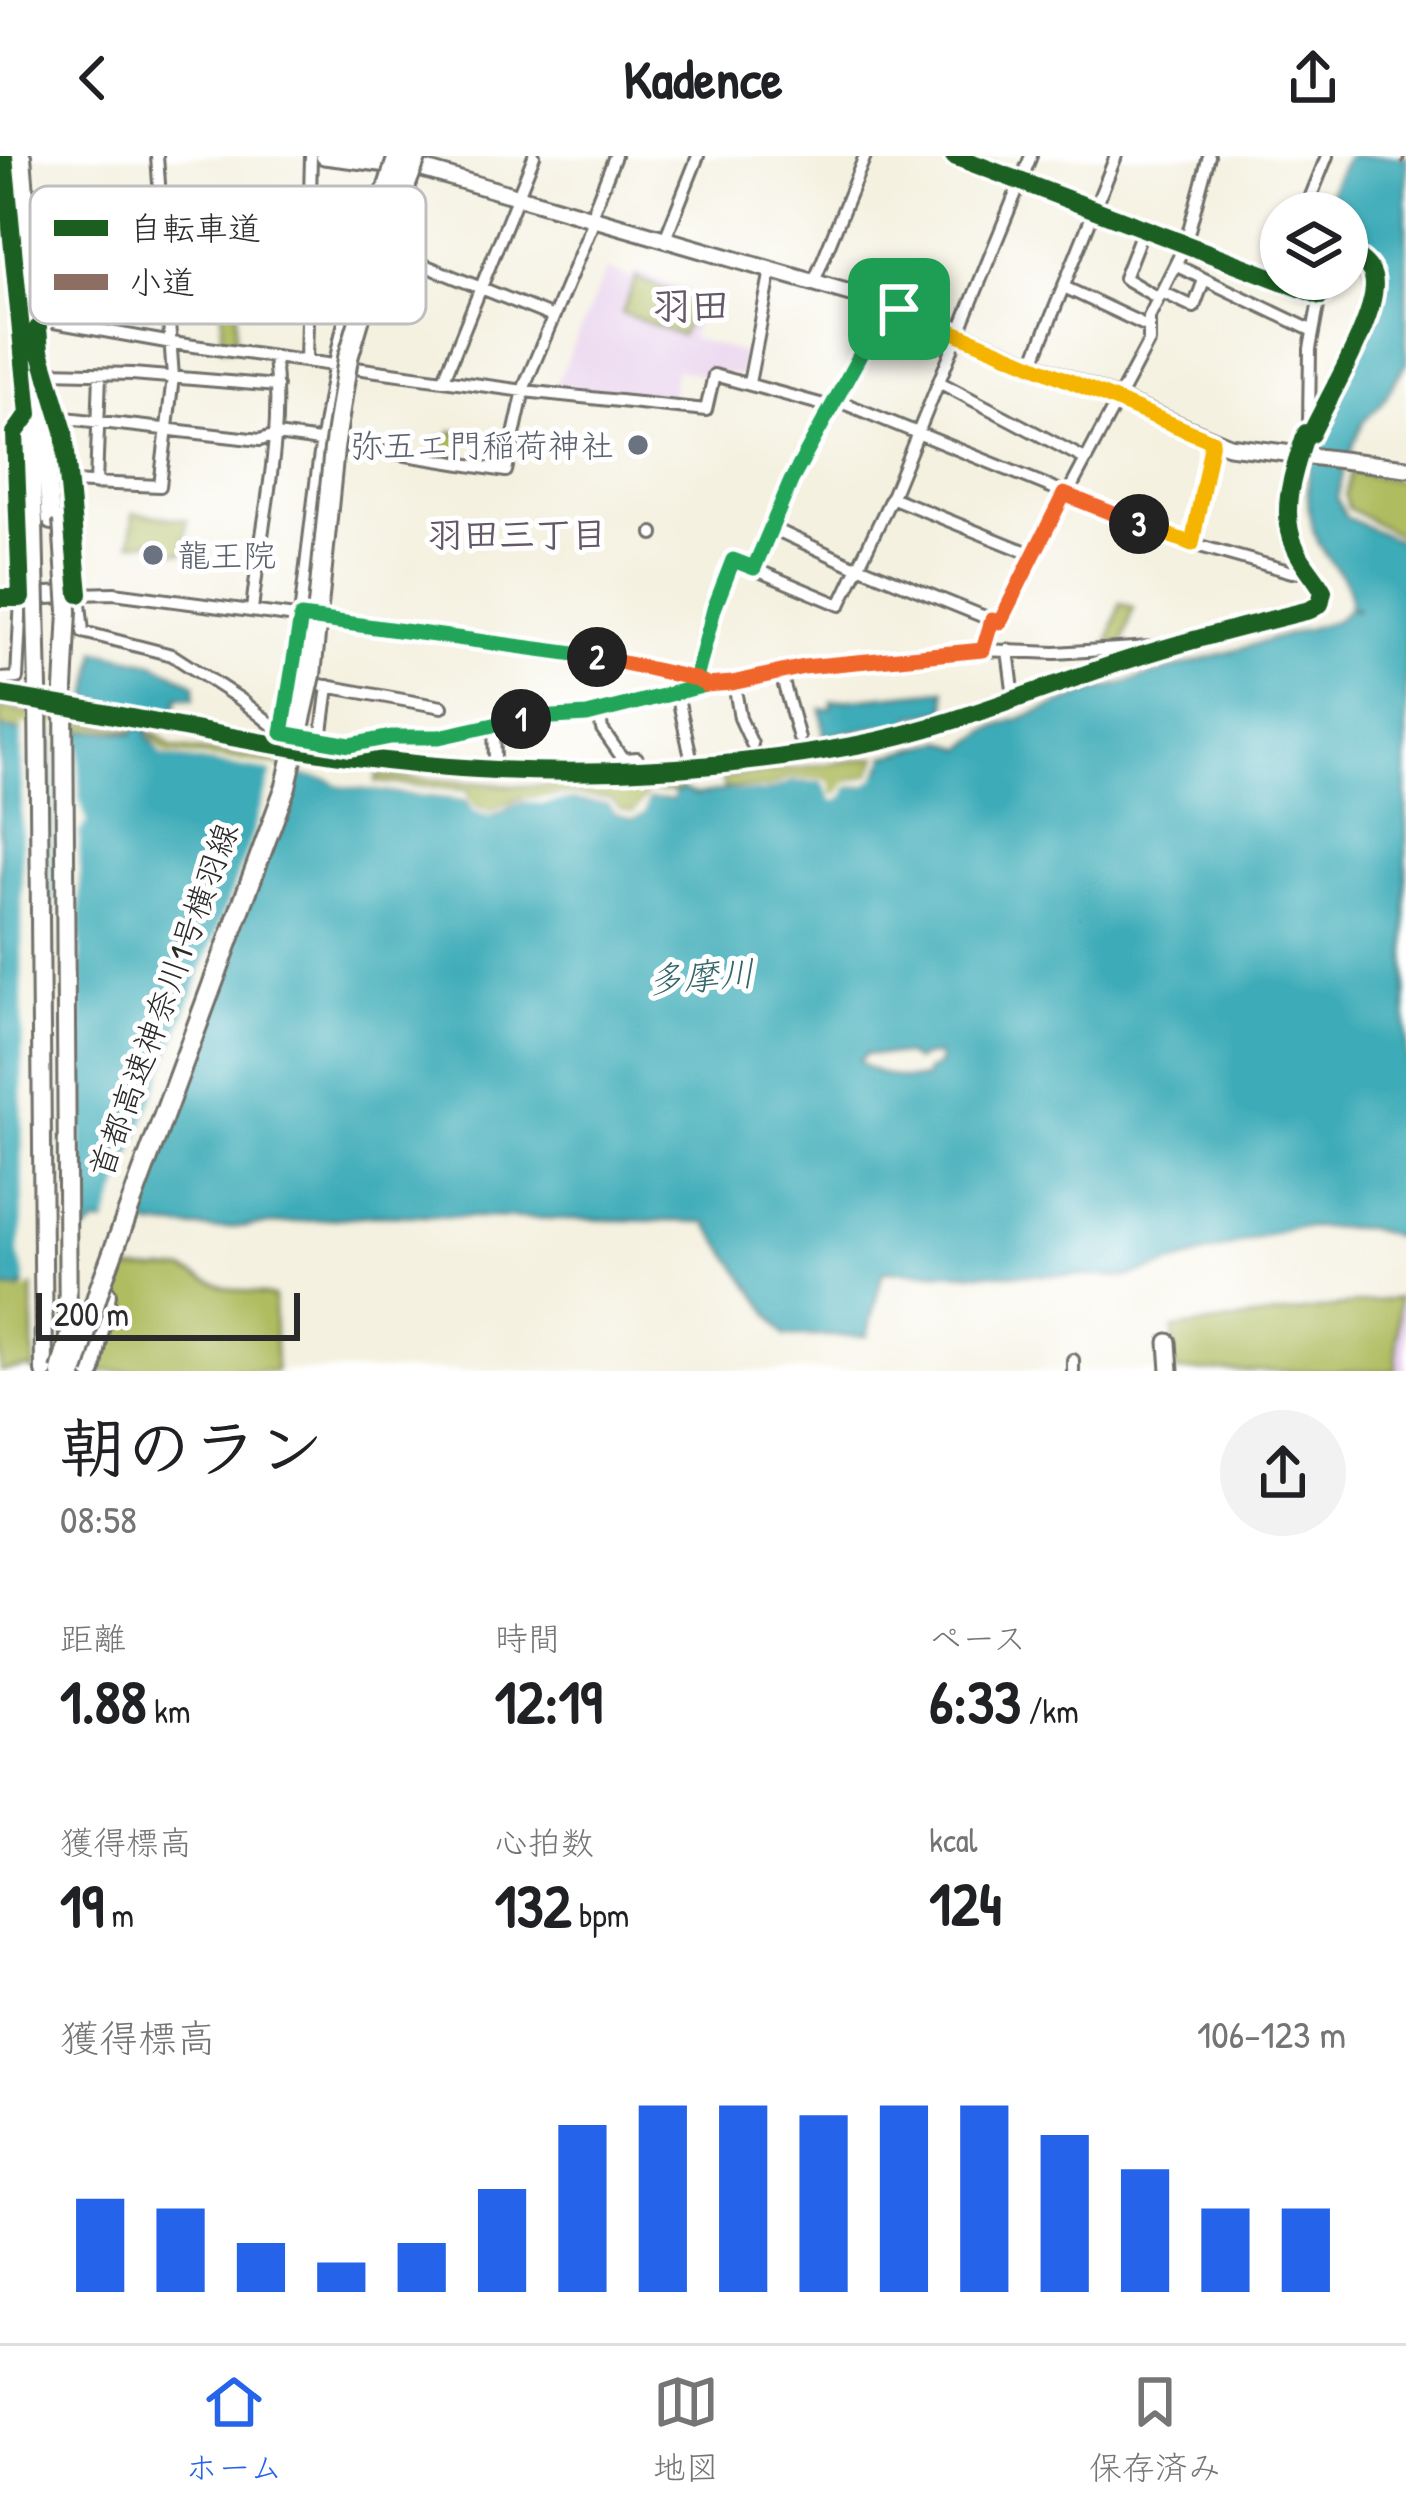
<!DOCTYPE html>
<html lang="ja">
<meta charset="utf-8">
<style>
body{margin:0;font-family:"Patrick Hand","Klee One",sans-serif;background:#f2f2f2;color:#202124;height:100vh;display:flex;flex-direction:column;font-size:45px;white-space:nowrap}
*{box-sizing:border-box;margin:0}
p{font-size:39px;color:#757577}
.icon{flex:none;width:66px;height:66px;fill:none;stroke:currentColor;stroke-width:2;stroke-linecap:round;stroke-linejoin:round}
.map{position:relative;height:1215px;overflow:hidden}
.drawer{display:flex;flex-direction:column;background:#fff;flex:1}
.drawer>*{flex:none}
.fabs{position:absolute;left:1260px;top:36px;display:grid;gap:24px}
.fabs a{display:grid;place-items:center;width:108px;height:108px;border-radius:50%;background:#fff;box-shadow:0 3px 9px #0004;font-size:60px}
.scale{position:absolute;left:36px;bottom:30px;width:264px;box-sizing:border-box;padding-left:12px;border:6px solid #2b2b2b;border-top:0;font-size:33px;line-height:42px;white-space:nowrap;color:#2b2b2b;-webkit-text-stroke:9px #fff;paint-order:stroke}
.pin{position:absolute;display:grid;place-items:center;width:102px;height:102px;color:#fff;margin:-51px;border-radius:24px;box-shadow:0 6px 18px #0006}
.km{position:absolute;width:60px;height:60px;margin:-30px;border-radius:50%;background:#222;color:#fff;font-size:33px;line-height:60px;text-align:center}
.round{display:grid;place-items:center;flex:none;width:126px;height:126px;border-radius:63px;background:#f2f2f2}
.overview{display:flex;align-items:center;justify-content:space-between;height:204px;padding:0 60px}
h1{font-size:66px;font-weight:700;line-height:90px}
.figures{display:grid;grid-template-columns:repeat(3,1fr);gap:18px;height:204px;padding:12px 60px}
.figures div{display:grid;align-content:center}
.figures b{font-size:60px;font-weight:700}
.figures small{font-size:33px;font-weight:400}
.figures p{font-size:33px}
.chart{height:336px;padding:24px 60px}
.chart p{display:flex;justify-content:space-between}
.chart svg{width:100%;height:216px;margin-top:12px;stroke:#2563eb;stroke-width:6}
header{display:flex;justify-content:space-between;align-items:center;height:156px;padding:0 60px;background:#fff;font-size:54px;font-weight:700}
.dock{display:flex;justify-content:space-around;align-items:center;height:168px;border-top:3px solid #e0e0e0;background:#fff;font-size:33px;color:#757577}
.dock a{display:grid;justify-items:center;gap:6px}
.dock .active{color:#2563eb}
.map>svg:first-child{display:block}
.built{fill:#e9d2ed}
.green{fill:#afbc5e;stroke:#6d7444;stroke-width:3}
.water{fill:#3cacb8;stroke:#346c72;stroke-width:3;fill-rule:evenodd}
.pier{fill:#f4f1e0}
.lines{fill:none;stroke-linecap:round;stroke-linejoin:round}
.street-casing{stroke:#71706a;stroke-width:16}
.secondary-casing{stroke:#71706a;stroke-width:21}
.primary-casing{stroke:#71706a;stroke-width:22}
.highway-casing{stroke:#71706a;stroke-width:24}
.street{stroke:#fff;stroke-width:10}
.secondary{stroke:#fff;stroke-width:15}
.primary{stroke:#fff;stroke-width:16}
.highway{stroke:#fff;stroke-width:18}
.primary-bridge-casing{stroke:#71706a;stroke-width:22;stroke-linecap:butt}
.highway-bridge-casing{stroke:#71706a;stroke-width:24;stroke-linecap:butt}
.primary-bridge{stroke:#fff;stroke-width:16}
.highway-bridge{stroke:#fff;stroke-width:18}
.quiet{stroke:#8d6e63;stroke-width:15;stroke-dasharray:30 15;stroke-linecap:butt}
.cycleway-casing{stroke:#fff;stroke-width:26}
.cycleway{stroke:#1b5e20;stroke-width:18}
.split-1-casing{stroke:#fff;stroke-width:24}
.split-2-casing{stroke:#fff;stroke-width:24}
.split-3-casing{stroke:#fff;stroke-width:24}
.split-4-casing{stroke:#fff;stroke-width:24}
.split-1{stroke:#22a559;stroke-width:15}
.split-2{stroke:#22a559;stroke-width:15}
.split-3{stroke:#f0652b;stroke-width:15}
.split-4{stroke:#f5b400;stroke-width:15}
.worship-dot{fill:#6b7280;stroke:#fff;stroke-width:4.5}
.labels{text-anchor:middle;stroke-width:10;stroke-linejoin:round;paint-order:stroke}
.worship-label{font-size:33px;fill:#5b616d;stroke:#fff;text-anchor:end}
.street-label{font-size:33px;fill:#2b2b2b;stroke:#fff}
.neighbourhood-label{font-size:36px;font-weight:bold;fill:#655868;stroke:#fff}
.water-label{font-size:36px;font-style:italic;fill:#33656a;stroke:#fff}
.quarter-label{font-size:39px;font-weight:bold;fill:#655868;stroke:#fff}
.key{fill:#fff;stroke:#bfbfbf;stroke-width:3}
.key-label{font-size:33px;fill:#2b2b2b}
</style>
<header><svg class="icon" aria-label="back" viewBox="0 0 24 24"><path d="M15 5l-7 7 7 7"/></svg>Kadence<svg class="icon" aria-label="share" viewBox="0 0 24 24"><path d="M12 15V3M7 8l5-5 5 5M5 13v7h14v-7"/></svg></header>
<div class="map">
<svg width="1406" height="1215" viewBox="0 0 1406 1215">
<rect width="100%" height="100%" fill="#fff"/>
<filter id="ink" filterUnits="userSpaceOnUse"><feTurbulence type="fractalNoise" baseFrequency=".00833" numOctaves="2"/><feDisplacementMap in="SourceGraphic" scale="24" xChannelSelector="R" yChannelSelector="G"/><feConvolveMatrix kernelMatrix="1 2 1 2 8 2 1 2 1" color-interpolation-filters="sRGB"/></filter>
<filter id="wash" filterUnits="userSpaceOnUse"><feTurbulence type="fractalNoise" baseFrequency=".004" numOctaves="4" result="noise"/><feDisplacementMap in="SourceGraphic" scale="48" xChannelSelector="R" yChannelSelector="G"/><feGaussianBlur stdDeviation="2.7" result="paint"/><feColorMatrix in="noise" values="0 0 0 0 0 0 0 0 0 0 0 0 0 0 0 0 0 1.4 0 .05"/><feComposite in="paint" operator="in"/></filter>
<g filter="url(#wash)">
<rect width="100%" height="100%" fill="#f4f1e0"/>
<path class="built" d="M 607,113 L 632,123 L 637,115 L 703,141 L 691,182 L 749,199 L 746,213 L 739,220 L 713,214 L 711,221 L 676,213 L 671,244 L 555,231 Z
M 1406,1150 L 1406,1215 L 1396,1215 L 1398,1151 Z"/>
<path class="green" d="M 636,122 L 695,145 L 681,180 L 622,157 Z
M 222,149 L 238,150 L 235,192 L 222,192 Z
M 451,275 L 465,277 L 461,304 L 436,299 L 439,281 L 450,283 Z
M 1351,316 L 1406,326 L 1406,384 L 1348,352 L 1345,340 Z
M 133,357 L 187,364 L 183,397 L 163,395 L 159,385 L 131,387 Z
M 1120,447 L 1133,452 L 1123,488 L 1108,489 Z
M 0,552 L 132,574 L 132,577 C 89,571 42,580 0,572 Z
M 150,577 L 157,578 L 171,591 L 283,607 L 282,613 L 165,597 Z
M 878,601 L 871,619 L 850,625 L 838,640 L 832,637 L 828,624 L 789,623 L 767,633 L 724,632 L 723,622 Z
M 377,619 L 516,630 L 680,627 L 680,635 L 649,637 L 635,657 L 620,654 L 611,644 L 573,639 L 519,643 L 490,656 L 471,649 L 467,634 L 376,626 Z
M 117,1114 L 184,1114 L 224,1131 L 274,1141 L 276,1215 L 92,1215 Z
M 32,1130 L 34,1215 L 28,1212 L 0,1215 L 0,1132 Z
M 1399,1142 L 1396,1215 L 1174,1215 L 1173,1173 Z"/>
<path class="water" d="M 1348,0 L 1406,0 L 1406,207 L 1381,248 L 1363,266 L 1345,308 L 1337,343 L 1346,361 L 1406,389 L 1406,1084 L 1368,1072 L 1295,1071 L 1128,1121 L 883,1115 L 867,1180 L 785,1180 L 706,1066 L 376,1059 L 216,1073 L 96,1067 L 19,1133 L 0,1132 L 0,572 C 44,580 89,571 133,578 L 135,572 L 148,573 L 147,580 L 163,599 L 329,623 L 341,630 L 467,644 L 469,651 C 477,656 486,661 496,659 C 505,656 513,649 522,646 C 544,639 583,645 608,647 L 616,657 L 634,662 L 643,657 L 648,642 L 673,643 L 673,637 L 683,634 L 696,639 L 729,634 L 764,636 L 792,625 L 823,626 L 829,630 L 829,639 L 840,644 L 847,631 L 866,629 L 882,612 L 885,600 L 945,585 L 964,593 L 988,574 L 1084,539 L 1337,464 L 1348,453 L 1356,455 L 1357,452 L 1349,451 C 1356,427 1328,407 1318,386 C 1304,357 1306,316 1316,286 C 1333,232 1406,121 1347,87 L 1347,57 L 1329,57 C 1327,34 1337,19 1348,0 ZM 865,898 L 906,899 L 916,905 L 923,900 L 938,899 L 939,909 L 927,915 L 925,922 C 906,925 874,919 859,905 Z
M 97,495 L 153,507 L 195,528 L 194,543 L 178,541 L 175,557 L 152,554 L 149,567 L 136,565 L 135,551 L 89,543 Z
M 945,534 L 947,553 L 910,561 L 907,567 L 910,579 L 893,584 L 889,572 L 884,569 L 824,580 L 821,553 L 832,552 L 832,545 Z"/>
<path class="pier" d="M 79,566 L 79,642 L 87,666 L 79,677 L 82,1086 L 55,1109 L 53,567 Z
M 50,568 L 51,1113 L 25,1135 L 25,1117 L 18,1098 L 23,1072 L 22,569 Z
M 151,581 L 166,597 L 296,612 L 374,631 L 467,638 L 474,651 L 490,656 L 526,642 L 573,639 L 611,644 L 620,654 L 634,657 L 649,637 L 673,637 L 673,642 L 648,642 L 644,657 L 634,662 L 616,657 L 608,647 L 572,643 L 543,648 L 523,645 L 489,660 L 472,654 L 467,644 L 341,630 L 329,623 L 294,618 L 130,1074 L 104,1073 L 247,695 L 272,616 L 162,599 Z
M 885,600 L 875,622 L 866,629 L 848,631 L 843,642 L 837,645 L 832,644 L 823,626 L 792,625 L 764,636 L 723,634 L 767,633 L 789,623 L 824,623 L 830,625 L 832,637 L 837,639 L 846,627 L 871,619 L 879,601 Z"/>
</g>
<g filter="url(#ink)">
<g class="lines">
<defs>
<path id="street" d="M 1311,57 L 1311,40 L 1327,0
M 1143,73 L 1124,122 L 1158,142
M 665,83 L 698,0
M 32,98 L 389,95 L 553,161
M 1175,109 L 1313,175
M 814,126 L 865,0
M 1064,131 L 1149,171
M 1162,136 L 1194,151 L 1204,124
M 37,163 L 172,187 L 524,235 L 706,254 L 714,219 L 831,251
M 306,205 L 311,0
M 1032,209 L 1116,0
M 48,216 L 132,218 L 277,230
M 444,223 L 534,0
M 939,226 L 1085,303
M 749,227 L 771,114
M 836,244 L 1189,387 L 1292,416 L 1308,414
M 57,261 L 260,284 L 276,279 L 306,283 L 506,315 L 525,229 L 592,69 L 594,53 L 615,0
M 69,326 L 160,330 L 173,221 L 157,0
M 96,328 L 100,218
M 1067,339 L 1149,185 L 1149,161 L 1185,89 L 1209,0
M 891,341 L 1034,399
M 770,371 L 856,411
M 653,378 L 653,377
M 1192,388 L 1212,285
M 856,409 L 992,464
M 754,413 L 792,325 L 888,148
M 252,455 C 260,369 284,288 274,201
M 983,494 L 992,464 L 1000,466 L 1064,338
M 1008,494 L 1013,534
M 780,515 L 799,582
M 0,523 L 17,522 L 21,442
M 696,523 L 714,453 L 733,404 L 840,449 L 893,338 L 1031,0
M 734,527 L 740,562 L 752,588
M 315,528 L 442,551
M 706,529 L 696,523 L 585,499 L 114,437 L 79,438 L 83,476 L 172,499 L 240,543 L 281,576 L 349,589 L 391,581 L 439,581 L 518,564 L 587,559 L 706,529 L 751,524 L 804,511 L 983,494 L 1055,497 L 1166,490 L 1310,454 L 1323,442 L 1322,432 L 1296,393 L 1287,365 L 1293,318 L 1309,267 L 1310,193 L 1323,123
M 677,537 L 690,597
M 599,556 L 602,573 L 623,603 L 637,602
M 494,570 L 495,604
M 282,577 C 310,430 312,280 352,135
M 321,584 L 328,530
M 1073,1204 L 1073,1215"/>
<path id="secondary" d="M 324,0 L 419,12 L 888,148 L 1229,290 L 1406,312
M 954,0 L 1321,140
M 0,442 L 75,438
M 1168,1186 L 1170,1215"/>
<path id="primary" d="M 4,0 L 28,250 L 34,367
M 22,0 L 51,365
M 49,219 L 64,275 L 79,438
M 21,442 L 15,277 L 28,259
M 38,533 L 44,1215
M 64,533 L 68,1192"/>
<path id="highway" d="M 91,1215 L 106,1138"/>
</defs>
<use href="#street" class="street-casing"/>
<use href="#secondary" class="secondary-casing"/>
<use href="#primary" class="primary-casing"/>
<use href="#highway" class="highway-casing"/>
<use href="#street" class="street"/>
<use href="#secondary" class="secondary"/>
<use href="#primary" class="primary"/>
<use href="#highway" class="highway"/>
<defs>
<path id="primary-bridge" d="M 62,364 L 68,455 L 64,533
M 34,367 L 38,533"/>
<path id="highway-bridge" d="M 353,138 L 398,0
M 61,1215 L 71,1178
M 74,1215 L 99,1134 L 286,630 L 311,519 L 334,293 L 348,202 L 377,104 L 417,0"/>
</defs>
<use href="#primary-bridge" class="primary-bridge-casing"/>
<use href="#highway-bridge" class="highway-bridge-casing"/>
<use href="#primary-bridge" class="primary-bridge"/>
<use href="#highway-bridge" class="highway-bridge"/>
<path class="quiet" d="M 1403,0 L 1406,1"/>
<defs>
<path id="cycleway" d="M 954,0 L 1321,140
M 38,172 L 40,195 L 64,275 L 79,438
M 0,442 L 21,442 L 15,277 L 29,258 L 4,0
M 0,539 C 129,559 257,590 386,605 C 542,623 703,618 857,589 C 947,572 1031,536 1118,507 C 1181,486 1245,470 1310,454 L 1320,448 L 1323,435 C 1315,420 1303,409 1296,393 C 1278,356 1294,314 1306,277 L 1311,278 C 1326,245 1382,153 1373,121 C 1370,109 1358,101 1347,96"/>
</defs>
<use href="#cycleway" class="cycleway-casing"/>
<use href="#cycleway" class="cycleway"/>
</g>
</g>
<g class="lines" filter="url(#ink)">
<defs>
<path id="split-1" d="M 521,563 L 587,559 L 706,529 L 696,523 L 714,453 L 733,404 L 754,412 L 791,325 L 888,148 L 899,153"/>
<path id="split-2" d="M 521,563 L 439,581 L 391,581 L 350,589 L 282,577 L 301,461 L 597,501"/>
<path id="split-3" d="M 597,501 L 696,523 L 706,529 L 732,527 L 804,511 L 983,494 L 992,464 L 1000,466 L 1064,338 L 1139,368"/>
<path id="split-4" d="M 899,153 L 1212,285 L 1192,388 L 1139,368"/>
</defs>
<use href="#split-1" class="split-1-casing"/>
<use href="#split-2" class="split-2-casing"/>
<use href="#split-3" class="split-3-casing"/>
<use href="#split-4" class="split-4-casing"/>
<use href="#split-1" class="split-1"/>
<use href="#split-2" class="split-2"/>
<use href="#split-3" class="split-3"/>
<use href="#split-4" class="split-4"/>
</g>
<g class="worship-dot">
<circle cx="638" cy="289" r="12"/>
<circle cx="153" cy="399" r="12"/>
</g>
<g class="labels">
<g class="worship-label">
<text x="614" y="301">弥五エ門稲荷神社</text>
<text x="177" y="411" text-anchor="start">龍王院</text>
</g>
<g class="street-label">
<text transform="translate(163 844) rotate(-70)" y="12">首都高速神奈川1号横羽線</text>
</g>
<g class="neighbourhood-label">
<text x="517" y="391">羽田三丁目</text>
</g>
<g class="water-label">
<text transform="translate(701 820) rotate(-4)" y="13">多摩川</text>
</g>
<g class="quarter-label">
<text x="691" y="163">羽田</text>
</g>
</g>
<rect x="30" y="30" width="396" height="138" rx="18" class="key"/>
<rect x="54" y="64" width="54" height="16" fill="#1b5e20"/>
<rect x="54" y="118" width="54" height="16" fill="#8d6e63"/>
<g class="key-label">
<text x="129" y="84">自転車道</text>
<text x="129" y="138">小道</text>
</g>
</svg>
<div class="fabs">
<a><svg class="icon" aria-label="layers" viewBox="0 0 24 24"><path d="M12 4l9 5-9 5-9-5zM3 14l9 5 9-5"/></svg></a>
</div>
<div class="scale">200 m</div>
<div class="pin" style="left:899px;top:153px;background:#1e9e55"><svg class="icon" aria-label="arrive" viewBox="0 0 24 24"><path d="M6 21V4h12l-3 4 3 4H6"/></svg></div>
<b class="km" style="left:521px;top:563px">1</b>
<b class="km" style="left:597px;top:501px">2</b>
<b class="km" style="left:1139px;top:368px">3</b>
</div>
<section class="drawer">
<div class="overview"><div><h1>朝のラン</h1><p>08:58</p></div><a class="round"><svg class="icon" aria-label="share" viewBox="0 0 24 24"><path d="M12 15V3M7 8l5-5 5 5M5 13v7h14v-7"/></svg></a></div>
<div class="figures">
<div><p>距離</p><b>1.88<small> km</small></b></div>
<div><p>時間</p><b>12:19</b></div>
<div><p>ペース</p><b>6:33<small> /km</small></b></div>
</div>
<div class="figures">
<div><p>獲得標高</p><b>19<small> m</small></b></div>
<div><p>心拍数</p><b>132<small> bpm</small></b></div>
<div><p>kcal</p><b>124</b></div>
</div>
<div class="chart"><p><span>獲得標高</span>106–123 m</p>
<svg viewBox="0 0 160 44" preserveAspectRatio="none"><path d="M5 44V25M15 44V27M25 44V34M35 44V38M45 44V34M55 44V23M65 44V10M75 44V6M85 44V6M95 44V8M105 44V6M115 44V6M125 44V12M135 44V19M145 44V27M155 44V27"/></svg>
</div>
</section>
<nav class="dock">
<a class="active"><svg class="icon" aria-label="home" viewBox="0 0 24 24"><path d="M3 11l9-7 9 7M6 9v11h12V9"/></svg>ホーム</a>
<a><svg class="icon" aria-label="map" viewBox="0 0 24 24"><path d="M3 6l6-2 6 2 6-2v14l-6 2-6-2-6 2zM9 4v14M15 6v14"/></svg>地図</a>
<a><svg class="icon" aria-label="saved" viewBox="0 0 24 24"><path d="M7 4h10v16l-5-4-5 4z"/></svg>保存済み</a>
</nav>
